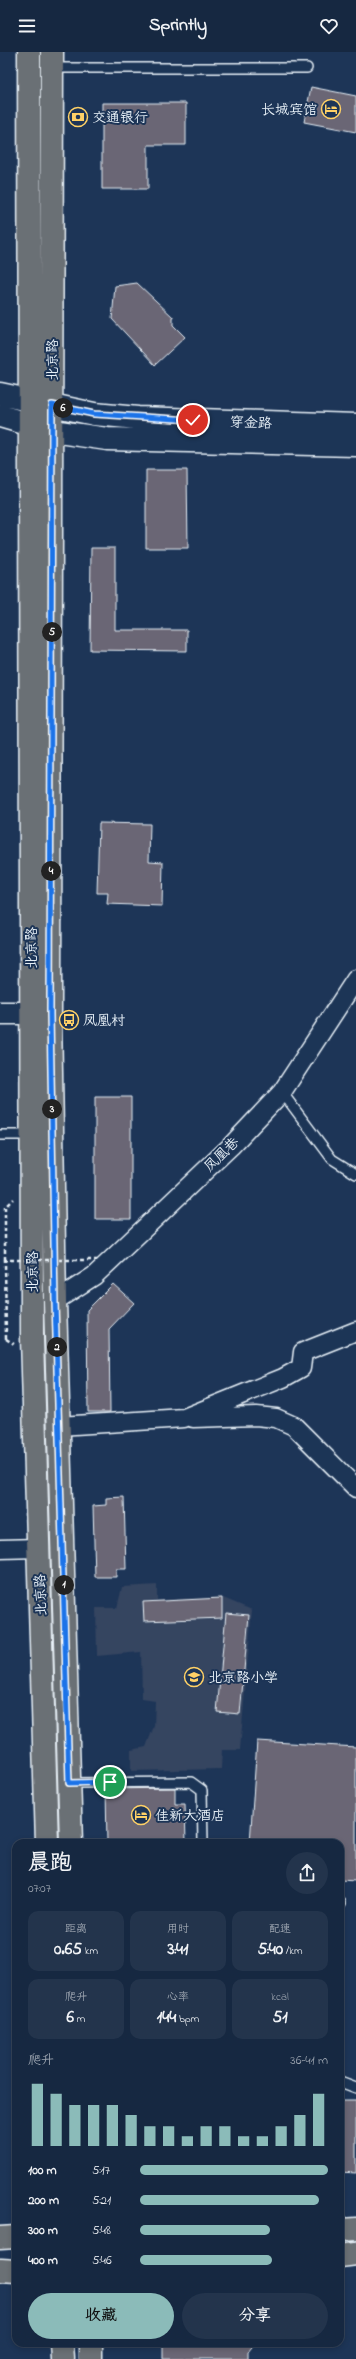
<!DOCTYPE html>
<html lang="zh">
<meta charset="utf-8">
<style>
body{margin:0;font-family:"Indie Flower","LXGW WenKai TC",sans-serif;background:#23344c;color:#f1f3f6;height:100vh;display:flex;flex-direction:column;font-size:15px;white-space:nowrap}
*{box-sizing:border-box;margin:0}
p{font-size:13px;color:#9ea6b1}
.icon{flex:none;width:22px;height:22px;fill:none;stroke:currentColor;stroke-width:2;stroke-linecap:round;stroke-linejoin:round}
.map{position:relative;flex:1;overflow:hidden}
.panel{position:absolute;left:12px;top:1787px;width:332px;height:508px;display:flex;flex-direction:column;background:#162841;border-radius:12px;box-shadow:0 2px 6px #0003,0 0 0 1px #35445a}
.panel>*{flex:none}
.pin{position:absolute;display:grid;place-items:center;width:34px;height:34px;color:#fff;margin:-17px;border:2px solid #fff;border-radius:50%;box-shadow:0 1px 4px #0007}
.km{position:absolute;width:20px;height:20px;margin:-10px;border-radius:50%;background:#222;color:#fff;font-size:11px;line-height:20px;text-align:center}
.round{display:grid;place-items:center;flex:none;width:42px;height:42px;border-radius:21px;background:#23344c}
.overview{display:flex;align-items:center;justify-content:space-between;height:68px;padding:0 16px}
h1{font-size:22px;font-weight:800;line-height:30px}
.metrics{display:grid;grid-template-columns:repeat(3,1fr);gap:6px;height:68px;padding:4px 16px}
.metrics div{display:grid;align-content:center;border-radius:10px;background:#23344c;text-align:center}
.metrics b{font-size:17px;font-weight:800}
.metrics small{font-size:11px;font-weight:400}
.metrics p{font-size:11px}
.chart{height:112px;padding:8px 16px}
.chart p{display:flex;justify-content:space-between}
.chart svg{width:100%;height:72px;margin-top:4px;stroke:#8bbbb9;stroke-width:6}
.cta{display:flex;gap:8px;margin-top:auto;padding:8px 16px}
.cta a{flex:1;height:46px;border-radius:24px;background:#8bbbb9;color:#111;font-size:16px;font-weight:800;line-height:46px;text-align:center}
.cta a+a{background:#23344c;color:#f1f3f6}
ul{padding:0 16px;list-style:none;font-size:13px}
li{display:grid;grid-template-columns:64px 48px 1fr;align-items:center;height:30px}
li i{height:10px;border-radius:5px;background:#8bbbb9}
header{display:flex;justify-content:space-between;align-items:center;height:52px;padding:0 16px;background:#162841;font-size:18px;font-weight:800}
.map>svg:first-child{display:block}
.built{fill:#344460}
.building{fill:#6a6674;stroke:#e8f1f8}
.lines{fill:none;stroke-linecap:round;stroke-linejoin:round}
.lane-casing{stroke:#e8f1f8;stroke-width:12}
.street-casing{stroke:#e8f1f8;stroke-width:21}
.secondary-casing{stroke:#e8f1f8;stroke-width:25}
.primary-casing{stroke:#e8f1f8;stroke-width:25}
.path{stroke:#e8f1f8;stroke-width:2.5;stroke-dasharray:4 3;stroke-linecap:butt}
.lane{stroke:#1d3557;stroke-width:9}
.street{stroke:#1d3557;stroke-width:18}
.secondary{stroke:#1d3557;stroke-width:22}
.primary{stroke:#6b6f75;stroke-width:22}
.path-bridge{stroke:#e8f1f8;stroke-width:2.5;stroke-dasharray:4 3;stroke-linecap:butt}
.route-casing{stroke:#fff;stroke-width:8}
.route{stroke:#1a73e8;stroke-width:5}
.labels{text-anchor:middle;stroke-width:4;stroke-linejoin:round;paint-order:stroke}
.poi-label{font-size:14px;fill:#e8f1f8;stroke:#1d3557;text-anchor:start}
.street-label{font-size:14px;fill:#e8f1f8;stroke:#1d3557}
</style>
<header><svg class="icon" aria-label="menu" viewBox="0 0 24 24"><path d="M4 6h16M4 12h16M4 18h16"/></svg>Sprintly<svg class="icon" aria-label="heart" viewBox="0 0 24 24"><path d="M12 20l-8-8c-3-5 5-10 8-4 3-6 11-1 8 4z"/></svg></header>
<div class="map">
<svg width="356" height="2307" viewBox="0 0 356 2307">
<rect width="100%" height="100%" fill="#1d3557"/>
<filter id="ink" filterUnits="userSpaceOnUse"><feTurbulence type="fractalNoise" baseFrequency=".025" numOctaves="2"/><feDisplacementMap in="SourceGraphic" scale="8" xChannelSelector="R" yChannelSelector="G"/><feConvolveMatrix kernelMatrix="1 2 1 2 8 2 1 2 1" color-interpolation-filters="sRGB"/></filter>
<g filter="url(#ink)">
<path class="built" d="M 157,1533 L 157,1548 L 221,1545 L 252,1558 L 240,1698 L 222,1698 L 221,1717 L 131,1719 L 131,1698 L 146,1695 L 154,1674 L 155,1649 L 142,1647 L 141,1600 L 97,1604 L 96,1556 L 117,1556 L 122,1535 Z"/>
<path class="building" d="M 311,35 L 356,44 L 356,80 L 304,70 Z
M 102,51 L 186,51 L 186,93 L 148,93 L 148,137 L 102,137 Z
M 137,231 L 173,265 L 173,273 L 185,285 L 155,313 L 112,267 L 115,234 Z
M 146,418 L 187,418 L 188,496 L 146,496 Z
M 91,496 L 115,496 L 115,578 L 187,578 L 187,599 L 90,598 Z
M 99,771 L 150,772 L 149,809 L 163,810 L 162,854 L 107,852 L 108,841 L 97,841 Z
M 95,1045 L 131,1045 L 131,1167 L 95,1167 Z
M 113,1232 L 134,1251 L 109,1277 L 110,1360 L 88,1360 L 87,1258 Z
M 124,1445 L 126,1517 L 116,1517 L 116,1525 L 95,1525 L 93,1454 L 106,1453 L 106,1446 Z
M 222,1546 L 222,1566 L 144,1569 L 143,1550 Z
M 226,1561 L 249,1563 L 240,1662 L 217,1660 Z
M 257,1689 L 356,1695 L 356,1829 L 340,1828 L 340,1791 L 250,1791 Z
M 175,1736 L 175,1752 L 185,1752 L 186,1791 L 107,1791 L 106,1737 Z
M 340,2049 L 356,2049 L 356,2121 L 340,2120 Z
M 255,2291 L 248,2300 L 248,2307 L 163,2307 L 163,2292 Z"/>
<g class="lines">
<defs>
<path id="lane" d="M 52,16 L 307,16
M 282,1040 L 332,1107 L 356,1122
M 0,1083 L 31,1083
M 69,1731 L 191,1730 L 202,1738 L 203,1791
M 340,1851 L 341,1851
M 340,2030 L 356,2036"/>
<path id="street" d="M 55,1249 L 94,1224 L 231,1094 L 282,1040 L 356,927
M 193,1366 L 256,1364 L 276,1366 L 294,1374 L 356,1436
M 59,1374 L 184,1366 L 283,1326 L 301,1316 L 303,1300 L 356,1279
M 0,1497 L 39,1496"/>
<path id="secondary" d="M 0,342 L 94,362 L 138,366 L 356,373
M 0,364 L 52,379 L 107,387 L 356,393
M 0,961 L 31,961"/>
<path id="primary" d="M 29,0 L 32,1286 L 47,1791
M 52,0 L 50,962 L 55,1249 L 71,1791
M 340,2178 L 356,2177
M 0,2186 L 16,2185
M 340,2204 L 356,2202
M 0,2218 L 16,2219
M 62,2291 L 63,2307
M 91,2291 L 91,2307"/>
</defs>
<use href="#lane" class="lane-casing"/>
<use href="#street" class="street-casing"/>
<use href="#secondary" class="secondary-casing"/>
<use href="#primary" class="primary-casing"/>
<path class="path" d="M 5,1208 L 5,1155 L 13,1147
M 6,1287 L 14,1292"/>
<use href="#lane" class="lane"/>
<use href="#street" class="street"/>
<use href="#secondary" class="secondary"/>
<use href="#primary" class="primary"/>
<path class="path-bridge" d="M 6,1287 L 5,1208 L 97,1208"/>
</g>
</g>
<g class="lines" filter="url(#ink)">
<defs>
<path id="route" d="M 110,1730 L 69,1731 L 55,1249 L 50,962 L 52,353 L 94,362 L 193,368"/>
</defs>
<use href="#route" class="route-casing"/>
<use href="#route" class="route"/>
</g>
<defs>
<symbol id="hotel-ring" viewBox="-11 -11 22 22"><circle r="9.5" fill="#1d3557" stroke="#ffd166" stroke-width="1.5"/><path d="M-6-4.5h1.5V1H6V5H4.5V3h-9V5H-6ZM-4 0a1.8 1.8 0 1 1 3.6 0ZM.5 0V-2.5h3Q6-2.5 6 0Z" fill="#ffd166"/></symbol>
<symbol id="bank-ring" viewBox="-11 -11 22 22"><circle r="9.5" fill="#1d3557" stroke="#ffd166" stroke-width="1.5"/><path d="M-6-4H6V4H-6ZM0-2.3a2.3 2.3 0 1 0 0 4.6a2.3 2.3 0 1 0 0-4.6Z" fill="#ffd166"/></symbol>
<symbol id="bus-ring" viewBox="-11 -11 22 22"><circle r="9.5" fill="#1d3557" stroke="#ffd166" stroke-width="1.5"/><path d="M-5-6H5V4H4V6H2V4H-2V6H-4V4H-5ZM-3.5-4V0h7V-4ZM-3.5 1.2v1.5H-2V1.2ZM2 1.2v1.5H3.5V1.2Z" fill="#ffd166"/></symbol>
<symbol id="school-ring" viewBox="-11 -11 22 22"><circle r="9.5" fill="#1d3557" stroke="#ffd166" stroke-width="1.5"/><path d="M0-5L7-2L0 1L-7-2ZM-4 1L0 2.5L4 1V4Q0 6-4 4Z" fill="#ffd166"/></symbol>
</defs>
<g fill-rule="evenodd">
<use href="#hotel-ring" x="320" y="46" width="22" height="22"/>
<use href="#bank-ring" x="67" y="54" width="22" height="22"/>
<use href="#bus-ring" x="58" y="957" width="22" height="22"/>
<use href="#school-ring" x="183" y="1614" width="22" height="22"/>
<use href="#hotel-ring" x="130" y="1752" width="22" height="22"/>
</g>
<g class="labels">
<g class="poi-label">
<text x="317" y="62" text-anchor="end">长城宾馆</text>
<text x="92" y="70">交通银行</text>
<text x="83" y="973">凤凰村</text>
<text x="208" y="1630">北京路小学</text>
<text x="155" y="1768">佳新大酒店</text>
</g>
<g class="street-label">
<text transform="translate(52 308) rotate(-90)" y="5">北京路</text>
<text transform="translate(251 370) rotate(2)" y="5">穿金路</text>
<text transform="translate(31 896) rotate(-90)" y="5">北京路</text>
<text transform="translate(221 1102) rotate(-44)" y="5">凤凰巷</text>
<text transform="translate(32 1220) rotate(-90)" y="5">北京路</text>
<text transform="translate(40 1543) rotate(-92)" y="5">北京路</text>
</g>
</g>
</svg>
<div class="pin" style="left:110px;top:1730px;background:#1e9e55"><svg class="icon" aria-label="arrive" viewBox="0 0 24 24"><path d="M6 21V4h12l-3 4 3 4H6"/></svg></div>
<div class="pin" style="left:193px;top:368px;background:#d93025"><svg class="icon" aria-label="check" viewBox="0 0 24 24"><path d="M5 12l5 5 9-10"/></svg></div>
<b class="km" style="left:64px;top:1533px">1</b>
<b class="km" style="left:57px;top:1295px">2</b>
<b class="km" style="left:52px;top:1057px">3</b>
<b class="km" style="left:51px;top:819px">4</b>
<b class="km" style="left:52px;top:580px">5</b>
<b class="km" style="left:63px;top:356px">6</b>
<section class="panel">
<div class="overview"><div><h1>晨跑</h1><p>07:07</p></div><a class="round"><svg class="icon" aria-label="share" viewBox="0 0 24 24"><path d="M12 15V3M7 8l5-5 5 5M5 13v7h14v-7"/></svg></a></div>
<div class="metrics">
<div><p>距离</p><b>0.65<small> km</small></b></div>
<div><p>用时</p><b>3:41</b></div>
<div><p>配速</p><b>5:40<small> /km</small></b></div>
</div>
<div class="metrics">
<div><p>爬升</p><b>6<small> m</small></b></div>
<div><p>心率</p><b>144<small> bpm</small></b></div>
<div><p>kcal</p><b>51</b></div>
</div>
<div class="chart"><p><span>爬升</span>36–41 m</p>
<svg viewBox="0 0 160 44" preserveAspectRatio="none"><path d="M5 44V6M15 44V12M25 44V19M35 44V19M45 44V19M55 44V25M65 44V32M75 44V32M85 44V38M95 44V32M105 44V32M115 44V38M125 44V38M135 44V32M145 44V25M155 44V12"/></svg>
</div>
<ul>
<li><b>100 m</b>5:17<i style="width:100%"></i></li>
<li><b>200 m</b>5:21<i style="width:95%"></i></li>
<li><b>300 m</b>5:48<i style="width:69%"></i></li>
<li><b>400 m</b>5:46<i style="width:70%"></i></li>
</ul>
<div class="cta"><a>收藏</a><a>分享</a></div>
</section>
</div>
